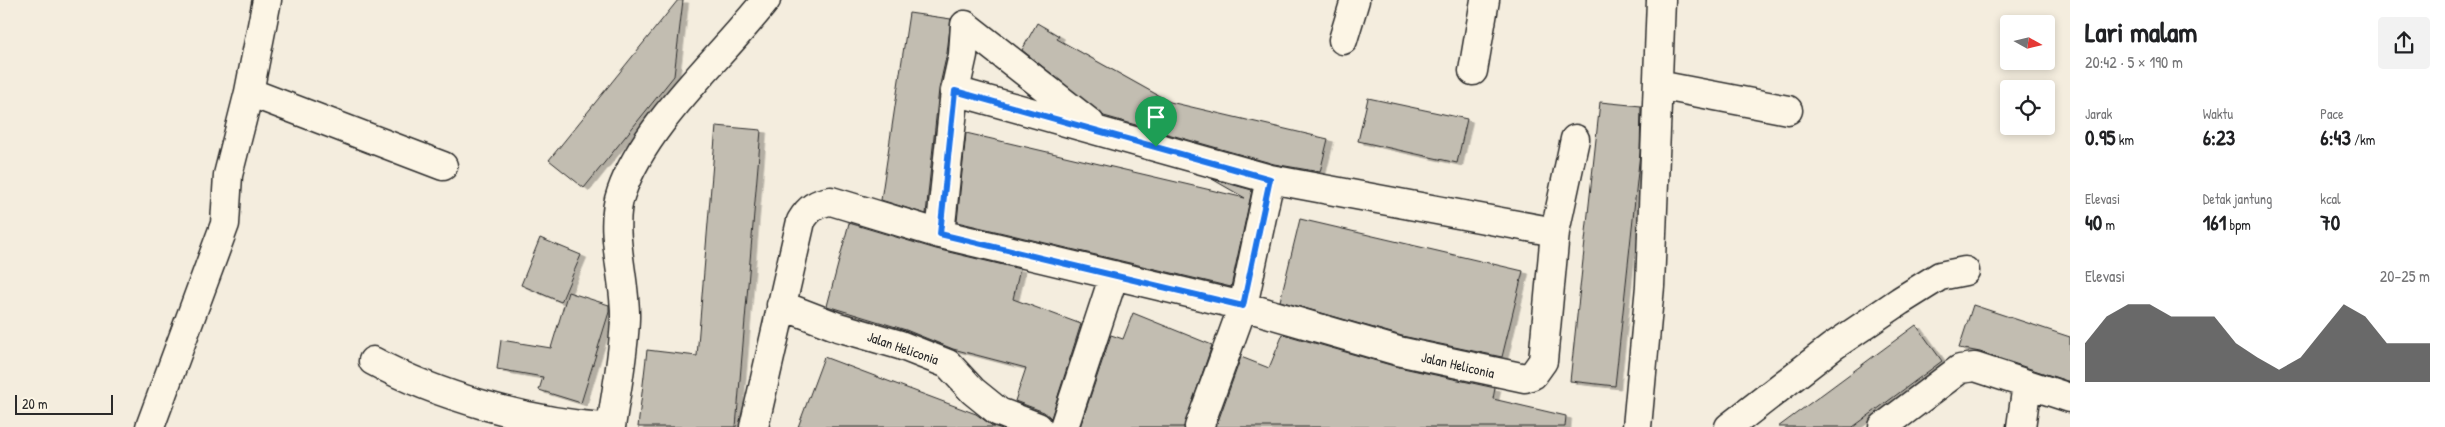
<!DOCTYPE html>
<html lang="id">
<meta charset="utf-8">
<style>
body{margin:0;font-family:"Patrick Hand",sans-serif;background:#f2f2f2;color:#202124;height:100vh;display:flex;flex-direction:column;font-size:19px;white-space:nowrap}
*{box-sizing:border-box;margin:0}
p{font-size:16px;color:#757577}
.icon{flex:none;width:28px;height:28px;fill:none;stroke:currentColor;stroke-width:2;stroke-linecap:round;stroke-linejoin:round}
.map{position:relative;flex:1;overflow:hidden}
.sheet{display:flex;flex-direction:column;background:#fff;width:375px}
.sheet>*{flex:none}
.needle{width:32px;rotate:98deg}
.controls{position:absolute;left:2000px;top:15px;display:grid;gap:10px}
.controls a{display:grid;place-items:center;width:55px;height:55px;border-radius:5px;background:#fff;box-shadow:0 2px 8px #0003;font-size:25px}
.scale{position:absolute;left:15px;bottom:12px;width:98px;box-sizing:border-box;padding-left:5px;border:2px solid #2b2b2b;border-top:0;font-size:14px;line-height:18px;white-space:nowrap;color:#2b2b2b;-webkit-text-stroke:4px #fcf5e5;paint-order:stroke}
.pin{position:absolute;display:grid;place-items:center;width:42px;height:42px;color:#fff;margin:-51px -21px;border-radius:50% 50% 50% 0;rotate:-45deg;box-shadow:0 0 5px #0007}
.pin .icon{rotate:45deg}
.round{display:grid;place-items:center;flex:none;width:52px;height:52px;border-radius:5px;background:#f2f2f2}
.headline{display:flex;align-items:center;justify-content:space-between;height:85px;padding:0 15px}
h1{font-size:28px;font-weight:800;line-height:38px}
.figures{display:grid;grid-template-columns:repeat(3,1fr);gap:8px;height:85px;padding:5px 15px}
.figures div{display:grid;align-content:center}
.figures b{font-size:21px;font-weight:800}
.figures small{font-size:14px;font-weight:400}
.figures p{font-size:14px}
.chart{height:140px;padding:10px 15px}
.chart p{display:flex;justify-content:space-between}
.chart svg{width:100%;height:90px;margin-top:5px;fill:#2b2b2b;opacity:.7}
main{display:flex;flex:1;min-height:0}
.map>svg:first-child{display:block}
.building{fill:#c2bdb1;stroke:#2b2b2b;filter:url(#shadow)}
.lines{fill:none;stroke-linecap:round;stroke-linejoin:round}
.minor-casing{stroke:#2b2b2b;stroke-width:31}
.minor{stroke:#fcf5e5;stroke-width:28}
.route-casing{stroke:#fff;stroke-width:10}
.route{stroke:#1a73e8;stroke-width:6}
.labels{text-anchor:middle;stroke-width:4;stroke-linejoin:round;paint-order:stroke}
.street-label{font-size:14px;fill:#2b2b2b;stroke:#fcf5e5}
</style>
<main>
<div class="map">
<svg width="2070" height="427" viewBox="0 0 2070 427">
<defs>
<filter id="shadow"><feDropShadow dx="5.5" dy="3" stdDeviation="0" flood-color="#0004"/></filter>
</defs>
<rect width="100%" height="100%" fill="#f4edde"/>
<filter id="ink" filterUnits="userSpaceOnUse"><feTurbulence type="fractalNoise" baseFrequency=".02" numOctaves="2"/><feDisplacementMap in="SourceGraphic" scale="10" xChannelSelector="R" yChannelSelector="G"/><feConvolveMatrix kernelMatrix="1 2 1 2 8 2 1 2 1" color-interpolation-filters="sRGB"/></filter>
<g filter="url(#ink)">
<path class="building" d="M 678,0 L 683,0 L 674,76 L 584,188 L 549,160 Z
M 909,13 L 951,19 L 947,53 L 939,89 L 926,214 L 881,200 Z
M 1037,23 L 1059,36 L 1057,39 L 1170,102 L 1328,139 L 1320,172 L 1274,164 L 1104,116 L 1022,50 Z
M 1368,98 L 1467,119 L 1457,163 L 1358,141 Z
M 1600,102 L 1641,106 L 1640,153 L 1615,386 L 1570,381 Z
M 716,126 L 761,130 L 736,427 L 638,427 L 647,350 L 697,356 Z
M 966,133 L 1245,198 L 1212,179 L 1252,190 L 1231,287 L 957,222 Z
M 1300,219 L 1523,271 L 1502,357 L 1402,336 L 1280,301 Z
M 849,223 L 936,249 L 1020,269 L 1013,299 L 1081,324 L 1051,418 L 1044,412 L 1015,401 L 1026,368 L 953,349 L 906,330 L 827,306 Z
M 540,238 L 581,255 L 561,302 L 521,285 Z
M 568,292 L 609,305 L 609,312 L 581,403 L 539,390 L 543,377 L 497,369 L 501,340 L 551,348 Z
M 1973,305 L 2070,337 L 2070,382 L 1980,352 L 1959,348 Z
M 1133,313 L 1212,345 L 1184,427 L 1080,427 L 1111,335 L 1123,339 Z
M 1916,325 L 1942,361 L 1922,376 L 1853,427 L 1778,427 Z
M 1283,334 L 1394,366 L 1495,388 L 1493,399 L 1566,416 L 1565,427 L 1216,427 L 1241,357 L 1269,368 Z
M 824,357 L 976,414 L 994,427 L 798,427 Z"/>
<g class="lines">
<defs>
<path id="minor" d="M 965,25 L 1090,123
M 1343,40 L 1355,0
M 1473,71 L 1485,0
M 1658,85 L 1788,110
M 955,91 L 1270,179 L 1555,232
M 249,92 L 443,166
M 940,234 L 955,91 L 963,55 L 965,25
M 781,305 L 838,327 L 900,345 L 948,364 L 973,391 L 999,412 L 1038,427
M 373,361 C 437,396 530,422 603,427
M 150,427 L 225,224 L 228,175 L 249,92 L 267,0
M 611,427 C 616,391 624,354 625,318 C 626,279 608,229 621,193 C 645,123 720,59 766,0
M 754,427 L 801,221 C 809,208 816,203 831,201 L 940,234 L 1243,306 L 1398,351 L 1525,378 L 1533,375 L 1543,361 L 1555,232 L 1575,139
M 1064,427 L 1114,275
M 1199,427 L 1243,306 L 1270,179
M 1637,427 L 1650,286 L 1661,0
M 1729,427 L 1832,347 L 1900,301 L 1940,276 L 1965,271
M 1883,427 L 1960,369 L 1975,367 L 2070,398
M 2021,427 L 2027,384"/>
</defs>
<use href="#minor" class="minor-casing"/>
<use href="#minor" class="minor"/>
</g>
</g>
<g class="lines" filter="url(#ink)">
<defs>
<path id="route" d="M 955,91 L 1270,179 L 1243,306 L 940,234 Z"/>
</defs>
<use href="#route" class="route-casing"/>
<use href="#route" class="route"/>
</g>
<g class="labels">
<g class="street-label">
<text transform="translate(903 348) rotate(19)" y="5">Jalan Heliconia</text>
<text transform="translate(1458 365) rotate(13)" y="5">Jalan Heliconia</text>
</g>
</g>
</svg>
<div class="controls">
<a><svg class="needle" viewBox="-14 -14 28 28"><path d="M0-13l5 13h-10z" fill="#e53935"/><path d="M0 13l5-13h-10z" fill="#757577"/></svg></a>
<a><svg class="icon" aria-label="locate" viewBox="0 0 24 24"><circle cx="12" cy="12" r="6"/><path d="M12 2v4M12 18v4M2 12h4M18 12h4"/></svg></a>
</div>
<div class="scale">20 m</div>
<div class="pin" style="left:1156px;top:147px;background:#1e9e55"><svg class="icon" aria-label="arrive" viewBox="0 0 24 24"><path d="M6 21V4h12l-3 4 3 4H6"/></svg></div>
</div>
<section class="sheet">
<div class="headline"><div><h1>Lari malam</h1><p>20:42 · 5 × 190 m</p></div><a class="round"><svg class="icon" aria-label="share" viewBox="0 0 24 24"><path d="M12 15V3M7 8l5-5 5 5M5 13v7h14v-7"/></svg></a></div>
<div class="figures">
<div><p>Jarak</p><b>0.95<small> km</small></b></div>
<div><p>Waktu</p><b>6:23</b></div>
<div><p>Pace</p><b>6:43<small> /km</small></b></div>
</div>
<div class="figures">
<div><p>Elevasi</p><b>40<small> m</small></b></div>
<div><p>Detak jantung</p><b>161<small> bpm</small></b></div>
<div><p>kcal</p><b>70</b></div>
</div>
<div class="chart"><p><span>Elevasi</span>20–25 m</p>
<svg viewBox="0 0 160 44" preserveAspectRatio="none"><path d="M0 44V25L10 12L20 6L30 6L40 12L50 12L60 12L70 25L80 32L90 38L100 32L110 19L120 6L130 12L140 25L150 25L160 25V44z"/></svg>
</div>
</section>
</main>
